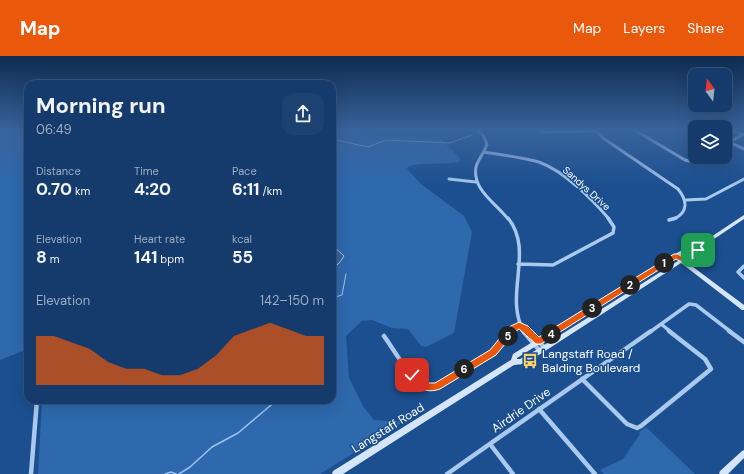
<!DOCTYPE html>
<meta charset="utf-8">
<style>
body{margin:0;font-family:"DM Sans",sans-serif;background:#1d4271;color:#f1f3f6;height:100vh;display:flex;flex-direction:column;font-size:15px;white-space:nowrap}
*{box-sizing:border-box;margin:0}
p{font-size:13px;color:#9dadc1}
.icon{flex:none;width:22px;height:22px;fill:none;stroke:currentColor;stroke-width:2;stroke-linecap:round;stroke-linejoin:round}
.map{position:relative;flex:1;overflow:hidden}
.side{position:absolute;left:24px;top:24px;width:312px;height:324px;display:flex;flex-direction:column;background:#143b6b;border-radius:12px;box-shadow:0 4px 16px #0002,0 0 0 1px #33557e}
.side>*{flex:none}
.needle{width:26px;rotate:345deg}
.tools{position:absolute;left:688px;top:12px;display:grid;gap:8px}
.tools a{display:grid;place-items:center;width:44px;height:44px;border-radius:8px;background:#143b6b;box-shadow:0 4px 16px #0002,0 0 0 1px #33557e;font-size:20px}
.pin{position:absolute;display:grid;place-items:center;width:34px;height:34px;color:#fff;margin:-17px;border-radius:8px;box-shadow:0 2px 6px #0006}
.km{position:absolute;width:20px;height:20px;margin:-10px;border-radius:50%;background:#222;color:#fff;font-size:11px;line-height:20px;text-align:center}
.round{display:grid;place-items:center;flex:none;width:42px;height:42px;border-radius:12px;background:#1d4271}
.summary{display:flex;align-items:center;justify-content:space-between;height:68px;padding:0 12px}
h1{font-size:22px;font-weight:700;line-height:30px}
.figures{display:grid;grid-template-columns:repeat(3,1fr);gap:6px;height:68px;padding:4px 12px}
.figures div{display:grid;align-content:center}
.figures b{font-size:17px;font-weight:700}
.figures small{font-size:11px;font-weight:400}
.figures p{font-size:11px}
.chart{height:112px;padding:8px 12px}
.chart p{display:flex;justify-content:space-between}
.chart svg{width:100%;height:72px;margin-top:4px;fill:#ea580c;opacity:.7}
header{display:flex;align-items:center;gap:24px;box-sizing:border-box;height:56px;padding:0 20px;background:#ea580c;color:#fff}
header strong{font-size:19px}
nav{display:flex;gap:22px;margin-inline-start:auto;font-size:14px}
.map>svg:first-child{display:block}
.green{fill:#2e69ad}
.water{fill:#3c6290;stroke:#9cc4f0}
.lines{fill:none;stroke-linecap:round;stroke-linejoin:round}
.stream-far1{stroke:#9cc4f0;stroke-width:1}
.stream{stroke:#9cc4f0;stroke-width:1.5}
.street-far2{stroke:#a9c9ee;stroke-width:3}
.street-far1{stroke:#a9c9ee;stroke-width:3.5}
.street{stroke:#a9c9ee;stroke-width:4.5}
.secondary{fill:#d6e6fa;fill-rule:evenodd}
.route{fill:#ea580c;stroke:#fff}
.labels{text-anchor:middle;stroke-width:3;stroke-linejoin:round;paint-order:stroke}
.street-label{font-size:10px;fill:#fff;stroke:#1b4f8f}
.near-poi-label{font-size:12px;fill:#fff;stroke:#1b4f8f;text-anchor:start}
.near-street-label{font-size:12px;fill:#fff;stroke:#1b4f8f}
</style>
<header>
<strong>Map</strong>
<nav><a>Map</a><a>Layers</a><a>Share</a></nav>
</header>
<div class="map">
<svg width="744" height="418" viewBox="0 0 744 418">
<rect width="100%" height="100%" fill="#1b4f8f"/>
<path class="green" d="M 0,73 L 28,73 L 28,293 L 0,304 Z
M 332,73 L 349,73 L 368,79 L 383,80 L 440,82 L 460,102 L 459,106 C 443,109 426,106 409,110 L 407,113 L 421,128 L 464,160 L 472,176 L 454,277 L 426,291 L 421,290 L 408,273 L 392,272 L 372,264 L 362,265 L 346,280 L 349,322 L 363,350 L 374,364 L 403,366 L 320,418 L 38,418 L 42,344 L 332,344 Z
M 646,371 L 695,418 L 604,418 L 600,414 L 623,403 L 640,378 L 639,376 Z"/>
<path class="water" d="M 332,189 L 344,200 L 340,206 L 332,214 Z"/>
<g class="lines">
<path class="stream-far1" d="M 332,83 L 368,91 L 386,84 L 450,87 L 472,79
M 332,242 L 342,239 L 346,218"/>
<path class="stream" d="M 165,418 L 171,416 L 176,418
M 179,418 L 190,411 L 212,391 L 238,377 L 277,344"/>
<path class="street-far2" d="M 476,73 L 483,79 L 487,88 C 485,96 478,103 476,111 C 472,134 496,147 508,163
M 595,73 L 603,82 L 678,133 C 687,144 689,156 674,163
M 633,73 L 685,104 L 689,105 L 699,101
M 541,76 L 596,75
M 729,86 L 744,93
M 725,88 L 744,78
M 484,96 C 502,99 521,101 539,106 C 564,115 592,143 609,163
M 449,123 L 476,126
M 686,144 L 706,143 L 744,123"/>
<path class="street-far1" d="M 508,162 C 535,195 503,240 524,276
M 669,164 L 676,162
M 518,208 L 553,209 L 613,177 L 614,171 L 608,162
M 744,210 L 738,216 L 744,222
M 661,268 L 671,276
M 519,269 L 529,276
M 510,276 L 519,269
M 650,276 L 689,248 L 696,249 L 731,276"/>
<path class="street" d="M 523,275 L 540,295
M 528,275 L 545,292
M 729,275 L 744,286
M 384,280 C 395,295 413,330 432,332 L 493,296 L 511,275
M 582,323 L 627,368 L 637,372 L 641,370 L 711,313 L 705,303 L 669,275
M 539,353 L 595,418
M 490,388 L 513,418
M 31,418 L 37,344
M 447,418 L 651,275"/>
<path class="secondary" d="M 727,73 L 731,73 L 744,78 L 744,80 Z
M 744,159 L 744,163 L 705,189 L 700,195 L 685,205 L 744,249 L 744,254 L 742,254 L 681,207 L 542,297 L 523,308 L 514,309 L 343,418 L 332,418 L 333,415 L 511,304 L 513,298 L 690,189 L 702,187 ZM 698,191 L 696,193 L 681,202 L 679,201 L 677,202 L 677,203 L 678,205 L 538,293 L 520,303 L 517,303 L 517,302 L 693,192 Z
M 744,394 L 744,402 L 728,418 L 719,418 L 720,415 L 742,395 Z"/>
</g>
<linearGradient id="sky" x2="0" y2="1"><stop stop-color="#0f2b4f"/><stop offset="0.56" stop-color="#39639b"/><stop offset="1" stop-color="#39639b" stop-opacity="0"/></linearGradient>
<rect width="744" height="131" fill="url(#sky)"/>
<path class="route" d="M 695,192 L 701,194 C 695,201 684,209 676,203 L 541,288 L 536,288 L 519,273 L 515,276 L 496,299 L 440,333 C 426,338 415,332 408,319 L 412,315 L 426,327 L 435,327 L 490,294 L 509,271 L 519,266 L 528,270 L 539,281 L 674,198 L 678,198 L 682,201 Z"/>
<defs>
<symbol id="bus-bare" viewBox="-9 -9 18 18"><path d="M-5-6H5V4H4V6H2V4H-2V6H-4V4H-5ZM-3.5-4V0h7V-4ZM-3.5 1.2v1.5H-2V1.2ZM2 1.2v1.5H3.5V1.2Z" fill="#ffd166" stroke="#1b4f8f" stroke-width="2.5" paint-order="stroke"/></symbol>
</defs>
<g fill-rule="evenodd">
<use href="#bus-bare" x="519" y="294" width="22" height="22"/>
</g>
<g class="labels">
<g class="street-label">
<text transform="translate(587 132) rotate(42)" y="4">Sandys Drive</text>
</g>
<g class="near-poi-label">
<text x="542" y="302">Langstaff Road /<tspan x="542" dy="14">Balding Boulevard</tspan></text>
</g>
<g class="near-street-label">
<text transform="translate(521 354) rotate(-35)" y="4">Airdrie Drive</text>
<text transform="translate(388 372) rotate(-32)" y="4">Langstaff Road</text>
</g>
</g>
</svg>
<div class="tools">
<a><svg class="needle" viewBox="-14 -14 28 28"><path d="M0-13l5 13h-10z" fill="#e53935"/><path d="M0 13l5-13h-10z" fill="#9dadc1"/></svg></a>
<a><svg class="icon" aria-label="layers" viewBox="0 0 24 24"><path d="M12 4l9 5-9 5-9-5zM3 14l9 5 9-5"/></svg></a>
</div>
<div class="pin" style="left:698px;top:194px;background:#1e9e55"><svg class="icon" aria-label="arrive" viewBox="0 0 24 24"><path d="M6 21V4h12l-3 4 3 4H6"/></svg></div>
<div class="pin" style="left:412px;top:319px;background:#d93025"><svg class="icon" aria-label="check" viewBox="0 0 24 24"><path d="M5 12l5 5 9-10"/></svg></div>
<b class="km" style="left:664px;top:207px">1</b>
<b class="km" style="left:630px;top:229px">2</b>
<b class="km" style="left:592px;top:252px">3</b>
<b class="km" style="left:551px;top:278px">4</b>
<b class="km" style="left:508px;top:280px">5</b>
<b class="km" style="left:464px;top:313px">6</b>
<section class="side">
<div class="summary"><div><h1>Morning run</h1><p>06:49</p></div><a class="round"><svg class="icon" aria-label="share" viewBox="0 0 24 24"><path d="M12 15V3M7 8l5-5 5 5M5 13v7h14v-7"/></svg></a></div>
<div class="figures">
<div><p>Distance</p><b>0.70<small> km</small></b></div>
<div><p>Time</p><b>4:20</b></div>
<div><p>Pace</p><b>6:11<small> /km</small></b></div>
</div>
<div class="figures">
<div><p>Elevation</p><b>8<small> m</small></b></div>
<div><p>Heart rate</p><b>141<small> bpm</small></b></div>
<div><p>kcal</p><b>55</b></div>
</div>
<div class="chart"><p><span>Elevation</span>142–150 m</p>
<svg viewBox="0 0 160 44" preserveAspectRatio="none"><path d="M0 44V14L10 14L20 18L30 22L40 30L50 34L60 34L70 38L80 38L90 34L100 26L110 14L120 10L130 6L140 10L150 14L160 14V44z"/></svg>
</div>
</section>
</div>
